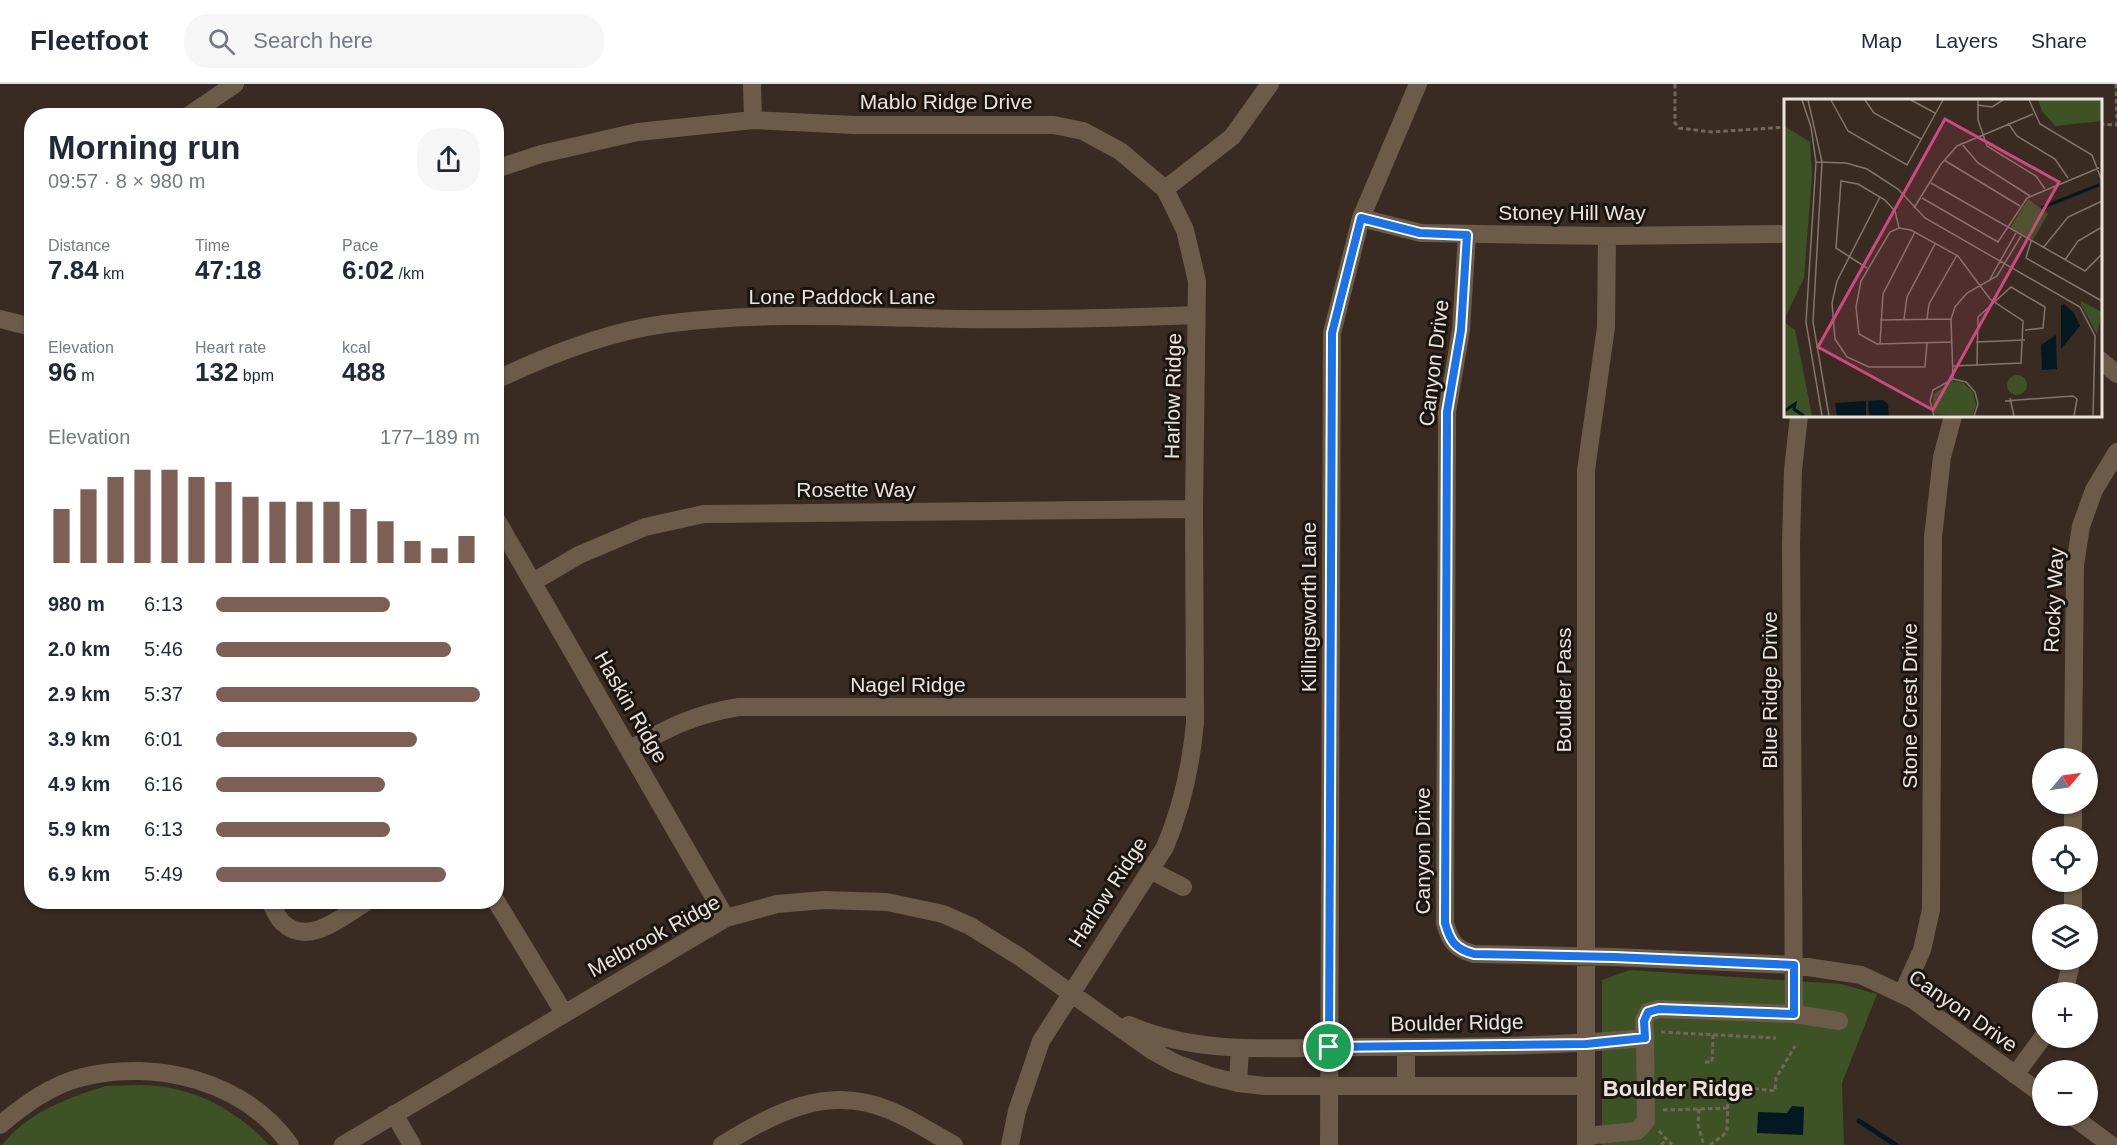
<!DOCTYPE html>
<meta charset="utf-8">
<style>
body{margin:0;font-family:Arial,sans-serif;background:#f6f6f7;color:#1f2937;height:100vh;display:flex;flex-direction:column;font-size:22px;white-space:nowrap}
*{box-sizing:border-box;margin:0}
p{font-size:20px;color:#747a83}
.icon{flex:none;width:33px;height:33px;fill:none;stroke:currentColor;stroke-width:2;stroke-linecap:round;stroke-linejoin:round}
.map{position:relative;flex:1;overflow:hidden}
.side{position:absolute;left:24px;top:24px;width:480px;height:801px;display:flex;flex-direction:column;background:#fff;border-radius:24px;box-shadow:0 2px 4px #0004}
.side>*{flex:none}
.needle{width:39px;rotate:61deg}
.controls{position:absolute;left:2032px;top:664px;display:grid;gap:12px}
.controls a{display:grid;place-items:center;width:66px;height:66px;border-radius:50%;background:#fff;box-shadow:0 2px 4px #0004;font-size:30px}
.pin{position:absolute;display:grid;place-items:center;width:51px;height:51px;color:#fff;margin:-26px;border:3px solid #fff;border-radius:50%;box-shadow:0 2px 6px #0007}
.round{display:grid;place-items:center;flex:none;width:63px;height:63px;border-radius:24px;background:#f6f6f7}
.summary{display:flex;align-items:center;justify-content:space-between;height:102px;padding:0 24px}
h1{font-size:33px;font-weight:700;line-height:45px}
.stats{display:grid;grid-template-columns:repeat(3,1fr);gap:9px;height:102px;padding:6px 24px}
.stats div{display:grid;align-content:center}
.stats b{font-size:26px;font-weight:700}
.stats small{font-size:16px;font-weight:400}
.stats p{font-size:16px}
.chart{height:168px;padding:12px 24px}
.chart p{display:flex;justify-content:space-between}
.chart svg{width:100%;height:108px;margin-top:6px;stroke:#7d5f55;stroke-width:6}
ul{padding:0 24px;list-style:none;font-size:20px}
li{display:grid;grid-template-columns:96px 72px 1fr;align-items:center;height:45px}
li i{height:15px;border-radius:8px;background:#7d5f55}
header{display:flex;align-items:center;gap:36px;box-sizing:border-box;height:84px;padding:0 30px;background:#fff;border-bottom:2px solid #e0e1e3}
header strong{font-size:28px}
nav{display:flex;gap:33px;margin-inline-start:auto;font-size:21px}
.search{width:420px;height:54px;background:#f6f6f7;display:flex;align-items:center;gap:15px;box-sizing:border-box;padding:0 21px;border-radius:24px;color:#747a83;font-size:22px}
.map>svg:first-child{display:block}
.green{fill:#3d5325}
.water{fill:#041821}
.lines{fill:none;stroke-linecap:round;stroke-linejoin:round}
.stream{stroke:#041821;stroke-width:5}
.path{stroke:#73665d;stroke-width:3;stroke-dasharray:4.5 3;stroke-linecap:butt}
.minor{stroke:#6b5b48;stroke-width:18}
.route-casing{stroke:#fff;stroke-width:12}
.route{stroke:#1a73e8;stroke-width:8}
.labels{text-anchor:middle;stroke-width:6;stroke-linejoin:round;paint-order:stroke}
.street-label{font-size:21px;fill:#ede3dd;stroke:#1b1510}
.neighbourhood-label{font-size:22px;font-weight:bold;fill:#ede3dd;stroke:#1b1510}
.inset-river{fill:none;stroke:#041821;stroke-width:3}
.inset-road{fill:none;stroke:#81756c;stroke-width:1.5}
.view{fill:#cd4b7c;fill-opacity:0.15;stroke:#cd4b7c;stroke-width:3}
.inset-edge{fill:none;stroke:#ede3dd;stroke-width:3}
</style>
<header>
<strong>Fleetfoot</strong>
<div class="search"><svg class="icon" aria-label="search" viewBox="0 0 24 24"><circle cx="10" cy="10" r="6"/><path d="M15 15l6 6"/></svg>Search here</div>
<nav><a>Map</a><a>Layers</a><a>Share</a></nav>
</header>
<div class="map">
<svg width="2117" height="1061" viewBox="0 0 2117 1061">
<rect width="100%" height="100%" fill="#392b21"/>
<path class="green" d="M 1630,886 L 1841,900 L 1877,910 L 1842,999 L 1844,1061 L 1602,1061 L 1602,896 Z
M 106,1002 C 123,1002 141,1000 157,1002 C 200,1006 241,1030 269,1061 L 2,1061 C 30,1027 65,1015 106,1002 Z"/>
<path class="water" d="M 1792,1022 L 1804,1023 L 1803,1051 L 1757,1049 L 1758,1028 L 1787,1029 Z"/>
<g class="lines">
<path class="stream" d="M 1859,1037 L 1896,1061"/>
<path class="path" d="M 1675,0 L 1675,39 L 1679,44 L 1712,48 L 1786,43
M 2116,0 L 2117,41
M 2100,40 L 2117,41
M 1661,948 L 1776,954
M 1705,978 L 1712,978 L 1713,951
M 1699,1025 L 1698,1041 L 1704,1061
M 1663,1026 L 1728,1024
M 1659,1047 L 1672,1061
M 1661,1061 L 1666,1056
M 1710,1061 L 1727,1048 L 1728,1015 L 1733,1002 L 1775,1007 L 1776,994 L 1795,962"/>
<path class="minor" d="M 752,0 L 753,36
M 188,32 L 235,0
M 496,85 L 541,70 L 638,48 L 753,36 L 854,41 L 1054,41 L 1083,47 L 1120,67 L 1165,105 L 1185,146 L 1197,197 L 1194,425 L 1195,639 C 1191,682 1182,723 1165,763 L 1041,957 L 1017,1027 L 1010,1061
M 1165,105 L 1232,53 L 1270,0
M 1361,134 L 1421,149 L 1607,152 L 1786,150
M 1467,151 L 1461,246 L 1447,328 L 1445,839 C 1450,857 1455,865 1474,870 L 1614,873 L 1794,881 L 1861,891 L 1912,915 L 2043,1011
M 0,235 L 32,243
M 2100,276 L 2117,290
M 496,296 C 548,271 608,248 664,240 C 758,227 865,233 960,235 C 1039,236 1118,234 1196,231
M 496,435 L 726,834
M 533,498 L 579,471 L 645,443 L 704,430 L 1194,425
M 629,666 C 667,644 695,630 739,623 L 1195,623
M 2073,675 L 2075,481 L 2081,442 L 2094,406 L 2117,368
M 2073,753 L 2073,720
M 1152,787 L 1183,803
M 496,817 L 564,929
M 270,818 C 274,824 277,833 282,838 C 308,864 343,832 366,818
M 2073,831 L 2073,798
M 2064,909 L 2072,876
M 1902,910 L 1922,866 L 1931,826 L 1933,453 L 1942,373 L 1953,332
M 1794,930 L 1839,937
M 1129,941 C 1202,973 1285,963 1363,963 C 1457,963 1551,963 1645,954 L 1644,937 L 1648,928 L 1659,925 L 1794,930 L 1791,459 L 1793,386 L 1799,332
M 2015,991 L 2043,953
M 1238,999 L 1240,964
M 1406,1002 L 1406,963
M 394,1030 L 412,1061
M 2072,1032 L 2111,1061
M 0,1041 C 25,1020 51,1001 83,993 C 156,975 245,997 290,1061
M 1586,1052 L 1637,1047 L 1646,1037 L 1645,954
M 343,1061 L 726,834 L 777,820 L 824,816 L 887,818 L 943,830 L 970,842 L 1020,873 L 1151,966 L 1175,979 L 1210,992 L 1238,999 L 1265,1002 L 1586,1002
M 722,1061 C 775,1029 826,1000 889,1026 C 912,1035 932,1049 954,1061
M 1329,1061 L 1332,249 L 1361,134 L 1418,0
M 1586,1061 L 1586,386 L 1606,243 L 1607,152"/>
</g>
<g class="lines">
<defs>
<path id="route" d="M 1361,134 L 1420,149 L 1467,151 L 1461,246 L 1447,328 L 1445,839 C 1450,857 1455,865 1474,870 L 1614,873 L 1794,881 L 1794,930 L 1659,925 L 1648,928 L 1644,937 L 1645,954 L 1586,960 L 1329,963 L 1332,249 Z"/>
</defs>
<use href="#route" class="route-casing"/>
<use href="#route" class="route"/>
</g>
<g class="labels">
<g class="street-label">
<text x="946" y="25">Mablo Ridge Drive</text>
<text x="1572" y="136">Stoney Hill Way</text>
<text x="842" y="220">Lone Paddock Lane</text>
<text transform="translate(1434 279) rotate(-83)" y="7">Canyon Drive</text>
<text transform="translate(1173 312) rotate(-89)" y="7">Harlow Ridge</text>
<text x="856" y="413">Rosette Way</text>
<text transform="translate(2054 516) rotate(-87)" y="7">Rocky Way</text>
<text transform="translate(1309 523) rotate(-90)" y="7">Killingsworth Lane</text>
<text x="908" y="608">Nagel Ridge</text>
<text transform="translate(1564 606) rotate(-90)" y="7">Boulder Pass</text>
<text transform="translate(1770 606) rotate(-90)" y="7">Blue Ridge Drive</text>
<text transform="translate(1910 622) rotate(-90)" y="7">Stone Crest Drive</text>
<text transform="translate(631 623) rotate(60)" y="7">Haskin Ridge</text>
<text transform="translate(1423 767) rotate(-90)" y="7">Canyon Drive</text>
<text transform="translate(1108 808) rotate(-57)" y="7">Harlow Ridge</text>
<text transform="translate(654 852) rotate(-29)" y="7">Melbrook Ridge</text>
<text transform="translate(1963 927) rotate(35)" y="7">Canyon Drive</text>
<text transform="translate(1457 939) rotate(-1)" y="7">Boulder Ridge</text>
</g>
<g class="neighbourhood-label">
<text x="1678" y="1012">Boulder Ridge</text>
</g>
</g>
<g transform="translate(1784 15)">
<rect width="318" height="318" fill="#392b21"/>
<path d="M 254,1 L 318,1 L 318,22 L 271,27 L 258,12 ZM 0,27 L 26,43 L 28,76 L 20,179 L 0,221 ZM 244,100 L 264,115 L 249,141 L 226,129 ZM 297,202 L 318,213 L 313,235 L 297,206 ZM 0,223 L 11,231 L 13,240 L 28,317 L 0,317 ZM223 286a10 10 0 1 1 20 0a10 10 0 1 1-20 0ZM 168,282 L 180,284 L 189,293 L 192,306 L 188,317 L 150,315 L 149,296 Z" fill="#3d5325"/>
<path d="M 280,205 L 290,214 L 296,227 L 277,250 L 277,206 ZM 272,236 L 273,270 L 258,271 L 257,246 ZM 99,301 L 104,305 L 105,317 L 85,317 L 84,302 ZM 82,302 L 82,317 L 53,317 L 51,304 Z" fill="#041821"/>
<path class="inset-river" d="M 257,109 L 315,86M 0,312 L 11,305 L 10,310 L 20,317"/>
<path class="inset-road" d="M 18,1 L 27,28 L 32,63 L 22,223 L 38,317M 24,1 L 38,63 L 29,223 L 45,317M 47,1 L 64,32 L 123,66 L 159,1M 81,1 L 90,14 L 137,40M 127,1 L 151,14M 194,1 L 194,21 L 203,47 L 252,77 L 261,90M 245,1 L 256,25 L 308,56 L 318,82M 193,6 L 208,8 L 219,1M 224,24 L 233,37 L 271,60 L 284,79M 177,44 L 194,64 L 246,97M 160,61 L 236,107M 32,63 L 62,64 L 83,70 L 114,90 L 141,119 L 296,208 L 311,237 L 309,317M 147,84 L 301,172 L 318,155M 96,98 L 53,182 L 48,204 L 51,240 L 63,258 L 85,268 L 141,268 L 143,244M 138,99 L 214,143 L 243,99 L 315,69M 130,109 L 157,65 L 173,47 L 249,15M 247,142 L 242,159 L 318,202M 259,149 L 284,118 L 318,102M 281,161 L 294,142 L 318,128M 83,169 L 52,149 L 57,82 L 74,85 L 101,101 L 111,112 L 115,129M 206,180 L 232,134M 120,220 L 123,198 L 151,145M 143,220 L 145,205 L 173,156M 96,221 L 167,220M 168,243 L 93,245 L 75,235 L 72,208 L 77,182 L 106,133 L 115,129 L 127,131 L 174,157 L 206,200 L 239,222 L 237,264 L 169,267M 192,243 L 241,241M 96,245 L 99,195 L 131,133M 193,266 L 194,218 L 227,188 L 261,208 L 259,229 L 241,231M 169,280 L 167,220 L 171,208 L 183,194 L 213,177 L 237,137M 226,299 L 230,317M 221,302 L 289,297 L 293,300 L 290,317M 150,317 L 146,302 L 149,291 L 169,280 L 182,283 L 191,293 L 194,305 L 190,317"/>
<path class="view" d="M 161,20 L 275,83 L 149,311 L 34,248 Z"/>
<rect width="318" height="318" class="inset-edge"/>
</g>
</svg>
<div class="controls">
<a><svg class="needle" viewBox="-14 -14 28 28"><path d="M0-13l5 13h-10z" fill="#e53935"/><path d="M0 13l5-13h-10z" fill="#747a83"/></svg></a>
<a><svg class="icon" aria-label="locate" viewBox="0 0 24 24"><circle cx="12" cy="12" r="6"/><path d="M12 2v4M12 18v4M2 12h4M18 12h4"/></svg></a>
<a><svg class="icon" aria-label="layers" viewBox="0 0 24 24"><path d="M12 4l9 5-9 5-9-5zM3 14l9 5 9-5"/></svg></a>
<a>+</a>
<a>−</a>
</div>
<div class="pin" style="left:1329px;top:963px;background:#1e9e55"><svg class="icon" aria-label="arrive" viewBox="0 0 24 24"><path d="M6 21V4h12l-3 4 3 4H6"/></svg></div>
<section class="side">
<div class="summary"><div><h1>Morning run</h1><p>09:57 · 8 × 980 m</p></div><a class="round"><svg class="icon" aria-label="share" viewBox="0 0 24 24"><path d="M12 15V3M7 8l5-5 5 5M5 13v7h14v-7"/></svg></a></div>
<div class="stats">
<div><p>Distance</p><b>7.84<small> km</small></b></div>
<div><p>Time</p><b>47:18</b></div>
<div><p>Pace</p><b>6:02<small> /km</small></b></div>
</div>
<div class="stats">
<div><p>Elevation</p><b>96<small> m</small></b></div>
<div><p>Heart rate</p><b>132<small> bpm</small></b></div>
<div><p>kcal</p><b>488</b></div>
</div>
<div class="chart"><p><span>Elevation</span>177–189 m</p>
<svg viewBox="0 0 160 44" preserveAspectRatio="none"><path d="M5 44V22M15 44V14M25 44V9M35 44V6M45 44V6M55 44V9M65 44V11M75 44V17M85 44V19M95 44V19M105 44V19M115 44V22M125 44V27M135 44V35M145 44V38M155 44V33"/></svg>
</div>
<ul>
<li><b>980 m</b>6:13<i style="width:66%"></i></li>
<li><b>2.0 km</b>5:46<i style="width:89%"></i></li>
<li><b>2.9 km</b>5:37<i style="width:100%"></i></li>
<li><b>3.9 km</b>6:01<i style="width:76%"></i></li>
<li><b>4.9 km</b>6:16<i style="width:64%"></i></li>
<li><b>5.9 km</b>6:13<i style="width:66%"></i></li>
<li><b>6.9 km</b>5:49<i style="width:87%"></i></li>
</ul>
</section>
</div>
